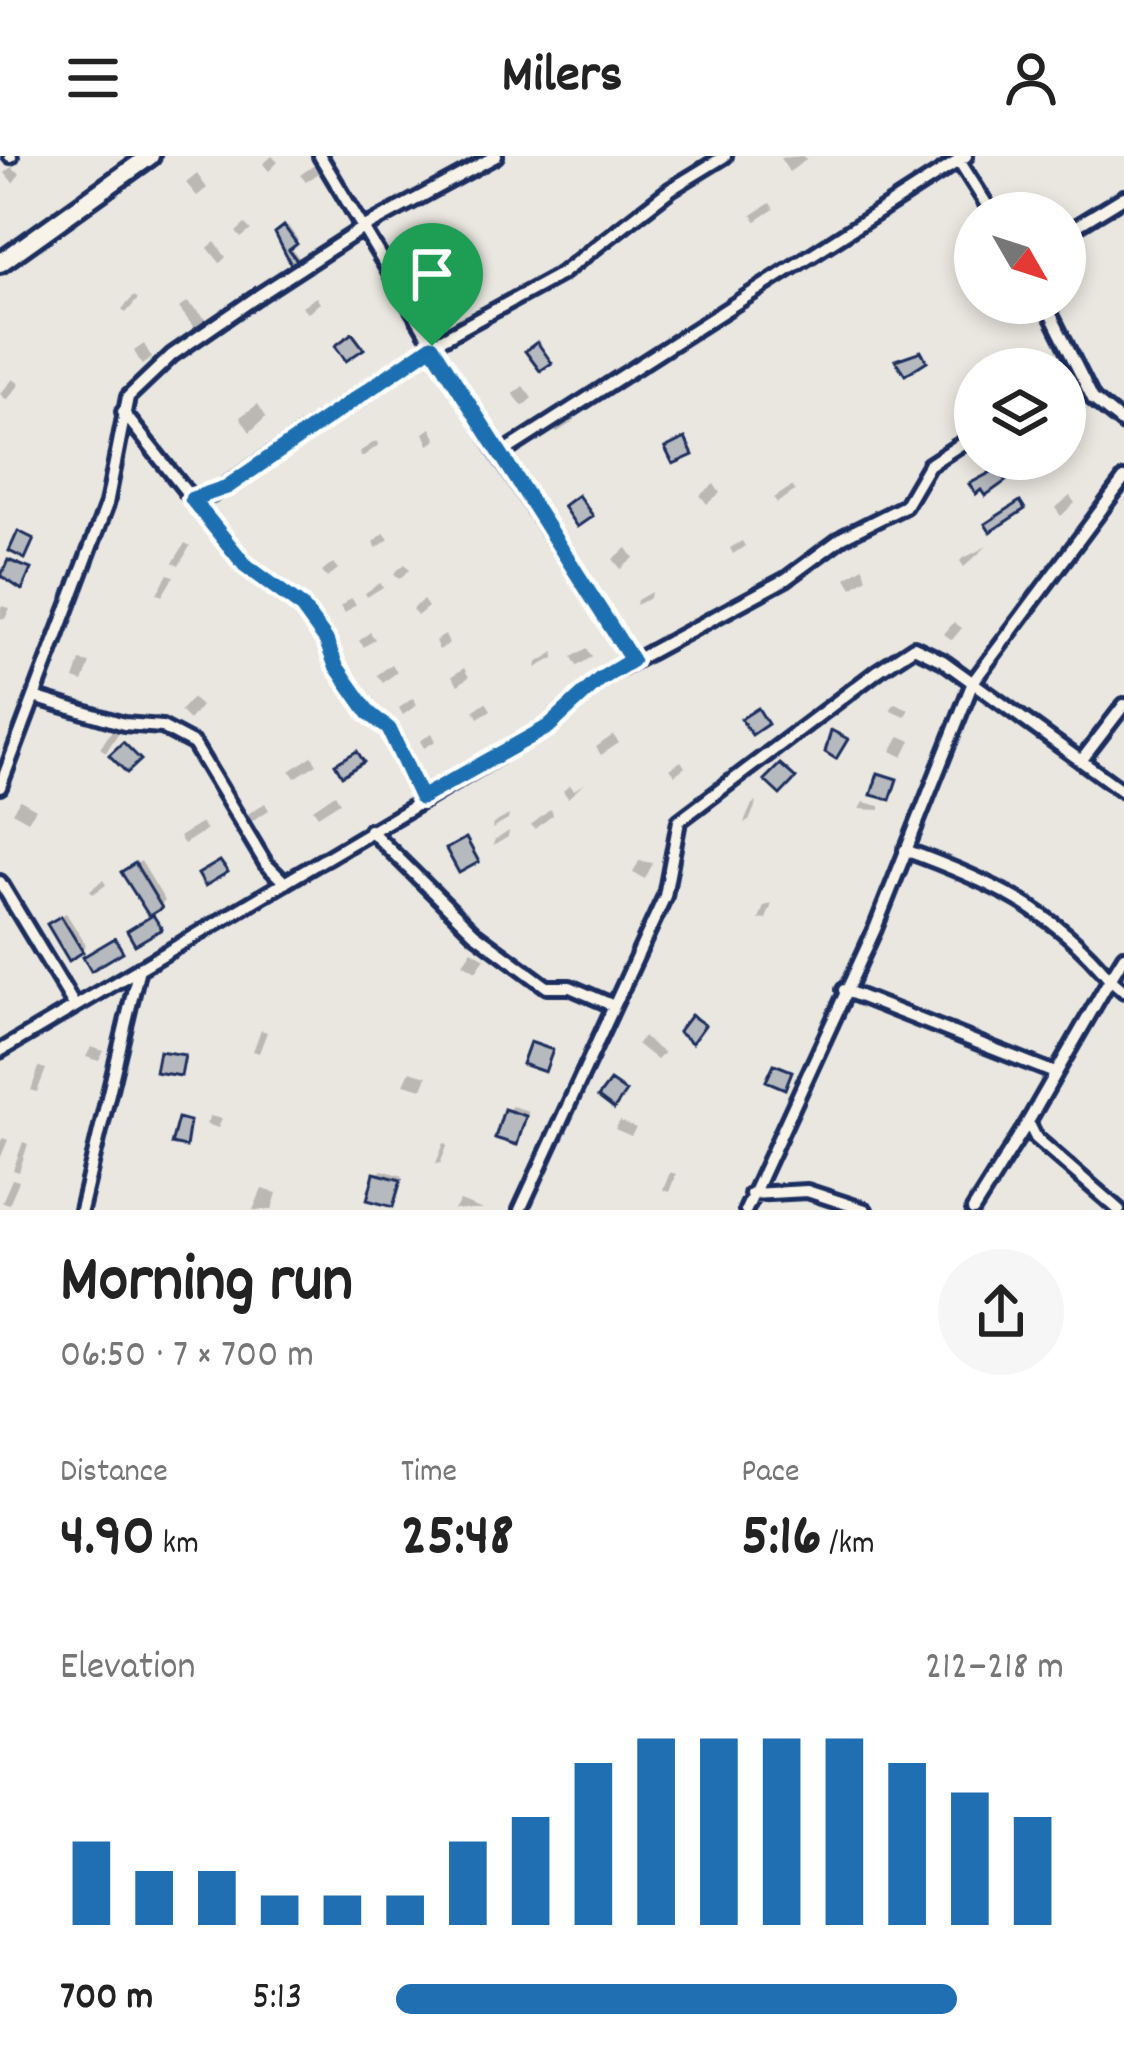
<!DOCTYPE html>
<meta charset="utf-8">
<style>
body{margin:0;font-family:Dekko,sans-serif;background:#f6f6f6;color:#222;height:100vh;display:flex;flex-direction:column;font-size:45px;white-space:nowrap}
*{box-sizing:border-box;margin:0}
p{font-size:39px;color:#767676}
.icon{flex:none;width:66px;height:66px;fill:none;stroke:currentColor;stroke-width:2;stroke-linecap:round;stroke-linejoin:round}
.map{position:relative;height:1054px;overflow:hidden}
.side{display:flex;flex-direction:column;background:#fff;flex:1}
.side>*{flex:none}
.needle{width:78px;rotate:129deg}
.fabs{position:absolute;left:954px;top:36px;display:grid;gap:24px}
.fabs a{display:grid;place-items:center;width:132px;height:132px;border-radius:50%;background:#fff;box-shadow:0 6px 18px #0003;font-size:60px}
.pin{position:absolute;display:grid;place-items:center;width:102px;height:102px;color:#fff;margin:-123px -51px;border-radius:50% 50% 50% 0;rotate:-45deg;box-shadow:0 0 12px #0007}
.pin .icon{rotate:45deg}
.round{display:grid;place-items:center;flex:none;width:126px;height:126px;border-radius:63px;background:#f6f6f6}
.overview{display:flex;align-items:center;justify-content:space-between;height:204px;padding:0 60px}
h1{font-size:66px;font-weight:700;line-height:90px}
.stats{display:grid;grid-template-columns:repeat(3,1fr);gap:18px;height:204px;padding:12px 60px}
.stats div{display:grid;align-content:center}
.stats b{font-size:60px;font-weight:700}
.stats small{font-size:33px;font-weight:400}
.stats p{font-size:33px}
.chart{height:336px;padding:24px 60px}
.chart p{display:flex;justify-content:space-between}
.chart svg{width:100%;height:216px;margin-top:12px;stroke:#1f6fb2;stroke-width:6}
ul{padding:0 60px;list-style:none;font-size:39px}
li{display:grid;grid-template-columns:192px 144px 1fr;align-items:center;height:90px}
li i{height:30px;border-radius:15px;background:#1f6fb2}
header{display:flex;justify-content:space-between;align-items:center;height:156px;padding:0 60px;background:#fff;font-size:54px;font-weight:700}
.map>svg:first-child{display:block}
.shadow{fill:#0003}
.building{fill:#b6babf;stroke:#1b2f5e;stroke-width:3}
.lines{fill:none;stroke-linecap:round;stroke-linejoin:round}
.street-casing{stroke:#1b2f5e;stroke-width:20}
.primary-casing{stroke:#1b2f5e;stroke-width:26}
.street{stroke:#f7f3e8;stroke-width:10}
.primary{stroke:#f7f3e8;stroke-width:16}
.route-casing{stroke:#fff;stroke-width:24}
.route{stroke:#1f6fb2;stroke-width:15}
</style>
<header><svg class="icon" aria-label="menu" viewBox="0 0 24 24"><path d="M4 6h16M4 12h16M4 18h16"/></svg>Milers<svg class="icon" aria-label="person" viewBox="0 0 24 24"><circle cx="12" cy="8" r="4"/><path d="M4 21q1-7 8-7t8 7"/></svg></header>
<div class="map">
<svg width="1124" height="1054" viewBox="0 0 1124 1054">
<rect width="100%" height="100%" fill="#eae7e0"/>
<filter id="ink" filterUnits="userSpaceOnUse"><feTurbulence type="fractalNoise" baseFrequency=".00833" numOctaves="2"/><feDisplacementMap in="SourceGraphic" scale="24" xChannelSelector="R" yChannelSelector="G"/><feConvolveMatrix kernelMatrix="1 2 1 2 8 2 1 2 1" color-interpolation-filters="sRGB"/></filter>
<g filter="url(#ink)">
<path class="shadow" d="M 272,0 L 278,6 L 269,15 L 263,8 Z
M 803,0 L 806,4 L 789,16 L 780,2 Z
M 313,10 L 319,17 L 306,26 L 300,19 Z
M 11,11 L 20,17 L 13,27 L 5,17 Z
M 197,18 L 207,32 L 197,40 L 186,27 Z
M 770,47 L 774,53 L 756,65 L 752,59 Z
M 245,68 L 251,74 L 241,82 L 236,76 Z
M 288,70 L 298,84 L 290,90 L 299,102 L 293,107 L 279,78 Z
M 215,86 L 226,101 L 220,107 L 208,92 Z
M 134,140 L 138,143 L 126,157 L 122,153 Z
M 316,141 L 320,147 L 307,157 L 302,150 Z
M 187,146 L 206,163 L 195,173 L 179,152 Z
M 144,188 L 152,202 L 142,209 L 134,195 Z
M 13,223 L 20,228 L 7,244 L 0,238 Z
M 523,230 L 532,242 L 523,250 L 513,238 Z
M 258,248 L 266,261 L 250,276 L 240,261 Z
M 569,259 L 573,266 L 556,277 L 553,270 Z
M 431,272 L 437,284 L 429,289 L 424,277 Z
M 376,285 L 379,289 L 362,301 L 359,296 Z
M 714,328 L 720,337 L 707,348 L 700,339 Z
M 792,330 L 795,335 L 777,347 L 774,342 Z
M 1070,340 L 1075,347 L 1061,360 L 1055,352 Z
M 384,377 L 389,383 L 377,392 L 373,386 Z
M 742,385 L 745,390 L 733,398 L 730,392 Z
M 185,387 L 190,390 L 179,410 L 173,407 Z
M 987,390 L 964,411 L 960,405 L 962,403 Z
M 627,392 L 634,402 L 621,413 L 613,403 Z
M 333,407 L 338,413 L 327,422 L 322,416 Z
M 405,408 L 410,414 L 399,423 L 394,417 Z
M 863,411 L 867,422 L 852,432 L 846,422 Z
M 168,418 L 174,420 L 162,440 L 157,437 Z
M 380,427 L 383,431 L 367,441 L 365,437 Z
M 651,436 L 650,442 L 636,449 L 637,444 Z
M 351,442 L 356,448 L 345,457 L 340,451 Z
M 423,444 L 428,451 L 417,460 L 412,453 Z
M 1,450 L 10,452 L 5,463 L 0,462 Z
M 954,466 L 962,472 L 952,484 L 944,478 Z
M 370,476 L 375,483 L 364,491 L 359,485 Z
M 445,479 L 449,488 L 439,494 L 435,485 Z
M 587,492 L 592,501 L 577,510 L 572,501 Z
M 555,496 L 554,502 L 536,512 L 537,507 Z
M 80,505 L 90,507 L 83,526 L 74,523 Z
M 392,508 L 397,516 L 383,527 L 377,519 Z
M 464,512 L 469,521 L 458,529 L 452,520 Z
M 192,542 L 201,550 L 189,564 L 180,555 Z
M 413,542 L 417,549 L 403,559 L 399,552 Z
M 486,546 L 491,554 L 478,562 L 474,554 Z
M 895,547 L 909,553 L 905,560 L 890,554 Z
M 113,573 L 119,576 L 106,596 L 100,592 Z
M 432,577 L 436,585 L 424,592 L 420,585 Z
M 613,579 L 619,587 L 601,599 L 596,591 Z
M 900,580 L 911,585 L 903,601 L 891,595 Z
M 312,600 L 317,608 L 295,622 L 290,615 Z
M 681,605 L 685,611 L 675,619 L 670,613 Z
M 585,627 L 568,642 L 563,635 L 570,629 L 574,634 Z
M 335,638 L 340,646 L 318,660 L 313,653 Z
M 20,644 L 36,653 L 28,665 L 12,656 Z
M 757,646 L 749,665 L 744,667 L 752,648 Z
M 863,646 L 880,650 L 880,654 L 859,653 Z
M 265,647 L 269,654 L 247,668 L 243,661 Z
M 551,653 L 553,659 L 535,673 L 531,669 Z
M 509,659 L 508,664 L 492,673 L 493,668 Z
M 201,667 L 206,674 L 184,688 L 179,681 Z
M 509,675 L 508,681 L 493,690 L 494,685 Z
M 141,705 L 165,745 L 160,749 L 130,712 Z
M 639,705 L 653,707 L 645,723 L 633,717 Z
M 103,724 L 106,729 L 93,738 L 90,734 Z
M 772,748 L 766,763 L 759,764 L 764,750 Z
M 66,757 L 86,789 L 81,794 L 55,764 Z
M 472,794 L 485,802 L 476,815 L 463,807 Z
M 261,874 L 267,876 L 259,897 L 253,895 Z
M 643,881 L 664,897 L 657,904 L 637,888 Z
M 91,891 L 104,895 L 99,905 L 86,901 Z
M 39,911 L 46,913 L 37,936 L 31,934 Z
M 410,915 L 427,920 L 422,933 L 404,928 Z
M 512,950 L 529,955 L 516,985 L 507,955 Z
M 210,960 L 222,963 L 218,972 L 206,968 Z
M 620,965 L 636,972 L 631,980 L 615,973 Z
M 3,982 L 8,984 L 0,1003 L 0,986 Z
M 23,986 L 28,988 L 19,1016 L 13,1014 Z
M 444,987 L 448,988 L 440,1008 L 436,1007 Z
M 382,1014 L 403,1020 L 392,1048 L 377,1018 Z
M 670,1016 L 676,1018 L 669,1036 L 663,1034 Z
M 12,1023 L 19,1025 L 9,1048 L 2,1046 Z
M 262,1033 L 277,1037 L 272,1054 L 253,1054 Z
M 460,1045 L 483,1054 L 454,1054 Z"/>
<path class="building" d="M 284,70 L 297,88 L 289,94 L 298,106 L 292,111 L 275,77 Z
M 352,177 L 364,193 L 346,205 L 335,190 Z
M 537,186 L 552,207 L 540,215 L 525,195 Z
M 921,195 L 927,205 L 905,219 L 895,204 Z
M 685,282 L 693,299 L 673,308 L 665,292 Z
M 997,313 L 1006,325 L 985,340 L 981,334 L 976,338 L 969,328 Z
M 578,339 L 593,360 L 577,371 L 563,350 Z
M 1020,345 L 1025,353 L 990,376 L 985,368 Z
M 18,375 L 34,383 L 25,403 L 9,395 Z
M 8,404 L 31,413 L 22,434 L 1,420 Z
M 758,552 L 768,568 L 752,579 L 741,563 Z
M 831,574 L 848,583 L 836,603 L 825,596 Z
M 123,586 L 141,604 L 127,617 L 109,599 Z
M 357,595 L 364,606 L 342,620 L 335,608 Z
M 780,608 L 796,622 L 780,639 L 764,624 Z
M 878,617 L 897,623 L 890,644 L 871,639 Z
M 466,682 L 479,706 L 459,717 L 446,693 Z
M 220,705 L 228,716 L 205,730 L 198,718 Z
M 135,707 L 162,752 L 149,760 L 121,716 Z
M 153,759 L 162,773 L 135,789 L 127,775 Z
M 61,760 L 83,796 L 69,805 L 47,768 Z
M 115,782 L 123,796 L 91,815 L 83,801 Z
M 691,859 L 705,869 L 692,887 L 678,876 Z
M 530,886 L 553,894 L 545,916 L 522,908 Z
M 159,895 L 185,899 L 181,920 L 155,916 Z
M 774,908 L 792,915 L 785,933 L 766,925 Z
M 610,925 L 626,936 L 614,953 L 598,941 Z
M 504,953 L 526,960 L 517,989 L 495,982 Z
M 178,962 L 190,965 L 186,991 L 171,988 Z
M 374,1017 L 401,1024 L 393,1051 L 367,1044 Z"/>
<g class="lines">
<defs>
<path id="street" d="M 10,0 L 11,0
M 320,0 L 499,299 L 632,504
M 958,3 L 992,57
M 1065,77 L 1124,41
M 1045,147 L 1093,243 L 1124,268
M 123,256 L 192,343 L 212,339 L 442,183 L 561,118 L 671,33 L 725,0
M 499,299 L 966,0
M 192,343 L 245,409 L 301,450 L 326,484 L 336,510 L 369,557 L 389,573 L 421,642
M 34,541 L 124,568 L 162,571 L 194,588 L 266,708 L 285,727
M 1081,605 L 1124,549
M 0,631 L 107,348 L 128,241 L 172,199 L 258,140 L 363,72 L 496,0
M 370,674 L 474,777 L 547,831 L 570,831 L 614,850
M 905,694 C 988,724 1054,754 1110,823 L 1028,966 L 1036,982 L 1119,1054
M 0,726 L 73,847
M 1124,800 L 1110,823 L 1124,835
M 844,834 L 1055,917
M 0,895 L 548,571 L 599,524 L 786,423 L 843,381 L 905,350 L 929,309 L 975,279
M 751,1038 L 807,1035 L 865,1054
M 81,1054 L 139,812
M 520,1054 L 665,740 L 679,665 L 879,514 L 914,491 L 943,505 L 1124,636
M 746,1054 L 875,773 L 973,526 L 1124,323
M 973,1054 L 1028,966"/>
<path id="primary" d="M 0,107 L 150,0"/>
</defs>
<use href="#street" class="street-casing"/>
<use href="#primary" class="primary-casing"/>
<use href="#street" class="street"/>
<use href="#primary" class="primary"/>
</g>
</g>
<g class="lines" filter="url(#ink)">
<defs>
<path id="route" d="M 432,190 L 632,504 L 599,524 L 548,571 L 421,642 L 389,573 L 369,557 L 336,510 L 326,484 L 301,450 L 245,409 L 192,343 L 227,331 Z"/>
</defs>
<use href="#route" class="route-casing"/>
<use href="#route" class="route"/>
</g>
</svg>
<div class="fabs">
<a><svg class="needle" viewBox="-14 -14 28 28"><path d="M0-13l5 13h-10z" fill="#e53935"/><path d="M0 13l5-13h-10z" fill="#767676"/></svg></a>
<a><svg class="icon" aria-label="layers" viewBox="0 0 24 24"><path d="M12 4l9 5-9 5-9-5zM3 14l9 5 9-5"/></svg></a>
</div>
<div class="pin" style="left:432px;top:190px;background:#1e9e55"><svg class="icon" aria-label="arrive" viewBox="0 0 24 24"><path d="M6 21V4h12l-3 4 3 4H6"/></svg></div>
</div>
<section class="side">
<div class="overview"><div><h1>Morning run</h1><p>06:50 · 7 × 700 m</p></div><a class="round"><svg class="icon" aria-label="share" viewBox="0 0 24 24"><path d="M12 15V3M7 8l5-5 5 5M5 13v7h14v-7"/></svg></a></div>
<div class="stats">
<div><p>Distance</p><b>4.90<small> km</small></b></div>
<div><p>Time</p><b>25:48</b></div>
<div><p>Pace</p><b>5:16<small> /km</small></b></div>
</div>
<div class="chart"><p><span>Elevation</span>212–218 m</p>
<svg viewBox="0 0 160 44" preserveAspectRatio="none"><path d="M5 44V27M15 44V33M25 44V33M35 44V38M45 44V38M55 44V38M65 44V27M75 44V22M85 44V11M95 44V6M105 44V6M115 44V6M125 44V6M135 44V11M145 44V17M155 44V22"/></svg>
</div>
<ul>
<li><b>700 m</b>5:13<i style="width:84%"></i></li>
</ul>
</section>
